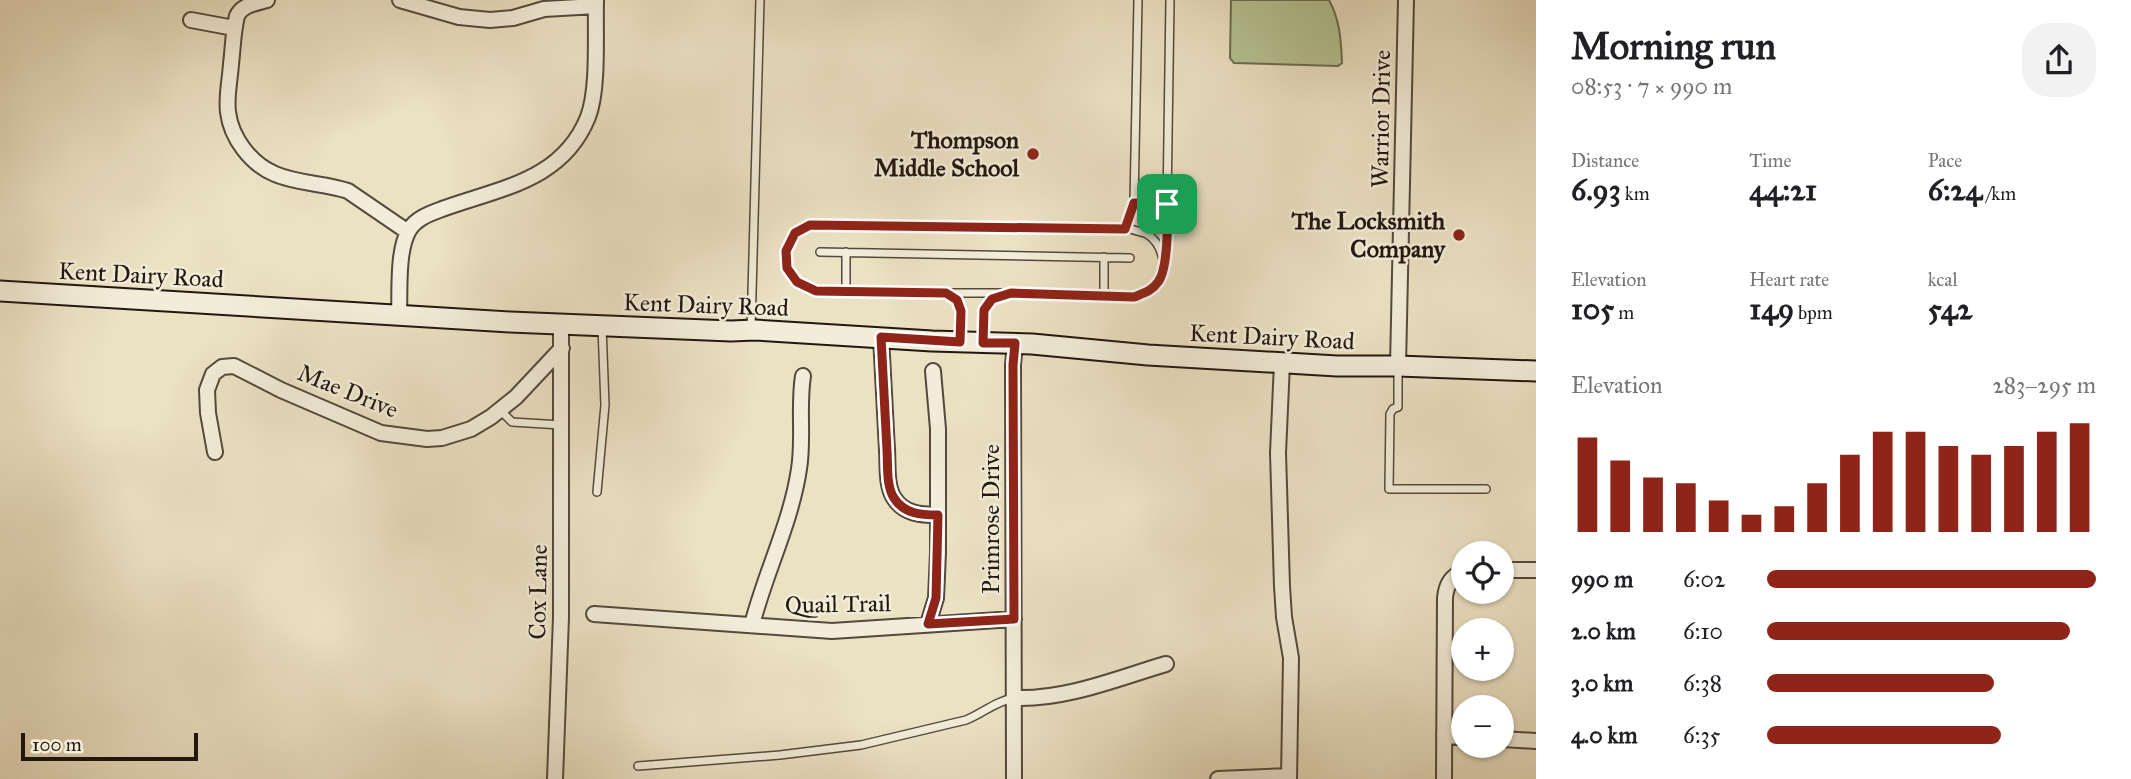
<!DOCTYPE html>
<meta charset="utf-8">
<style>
body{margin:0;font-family:"IM FELL Great Primer",serif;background:#f2f2f2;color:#202124;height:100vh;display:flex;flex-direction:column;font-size:26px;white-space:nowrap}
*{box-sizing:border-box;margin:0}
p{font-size:23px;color:#757577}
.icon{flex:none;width:38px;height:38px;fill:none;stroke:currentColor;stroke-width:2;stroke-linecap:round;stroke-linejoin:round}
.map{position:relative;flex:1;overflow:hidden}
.side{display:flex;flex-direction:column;background:#fff;width:595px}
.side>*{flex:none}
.buttons{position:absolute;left:1451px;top:541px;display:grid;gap:14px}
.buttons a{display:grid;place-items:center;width:63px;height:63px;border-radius:50%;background:#fff;box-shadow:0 2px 5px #0004;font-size:35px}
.scale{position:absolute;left:21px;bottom:18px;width:177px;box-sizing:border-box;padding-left:7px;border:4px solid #22160f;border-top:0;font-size:19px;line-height:24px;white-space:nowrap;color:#22160f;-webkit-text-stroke:5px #f2ecd8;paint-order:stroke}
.pin{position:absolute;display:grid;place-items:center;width:60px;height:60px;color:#fff;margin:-30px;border-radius:14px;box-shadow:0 4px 10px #0006}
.round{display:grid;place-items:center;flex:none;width:74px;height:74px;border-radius:28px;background:#f2f2f2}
.headline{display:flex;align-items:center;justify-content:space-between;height:119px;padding:0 35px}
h1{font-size:38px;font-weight:700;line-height:52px}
.metrics{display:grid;grid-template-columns:repeat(3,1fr);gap:10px;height:119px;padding:7px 35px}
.metrics div{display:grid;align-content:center}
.metrics b{font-size:30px;font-weight:700}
.metrics small{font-size:19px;font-weight:400}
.metrics p{font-size:19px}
.chart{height:196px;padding:14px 35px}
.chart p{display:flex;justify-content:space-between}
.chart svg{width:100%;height:126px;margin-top:7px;stroke:#8f2418;stroke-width:6}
ul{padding:0 35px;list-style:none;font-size:23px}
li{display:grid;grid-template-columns:112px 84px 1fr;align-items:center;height:52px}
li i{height:18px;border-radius:9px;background:#8f2418}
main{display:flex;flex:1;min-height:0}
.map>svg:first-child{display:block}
.green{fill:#b6c394;stroke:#6c6c52;stroke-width:2}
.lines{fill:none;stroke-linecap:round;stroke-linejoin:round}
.lane-casing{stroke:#54493c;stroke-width:10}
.street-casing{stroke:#54493c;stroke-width:18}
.secondary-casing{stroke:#22160f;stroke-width:23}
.lane{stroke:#f2ecd8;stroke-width:7}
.street{stroke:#f2ecd8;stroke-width:14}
.secondary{stroke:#f2ecd8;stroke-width:19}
.route-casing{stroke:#fff;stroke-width:14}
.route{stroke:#8f2418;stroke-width:9}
.poi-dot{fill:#8f2418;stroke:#f2ecd8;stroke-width:2.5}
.labels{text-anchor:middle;stroke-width:5;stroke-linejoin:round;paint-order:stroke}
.street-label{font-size:24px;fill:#22160f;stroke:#f2ecd8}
.poi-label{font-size:24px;font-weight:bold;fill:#22160f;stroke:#f2ecd8;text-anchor:end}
</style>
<main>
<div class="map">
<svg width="1536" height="779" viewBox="0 0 1536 779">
<rect width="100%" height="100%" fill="#ebe1c3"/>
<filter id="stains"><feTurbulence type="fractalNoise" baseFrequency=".00286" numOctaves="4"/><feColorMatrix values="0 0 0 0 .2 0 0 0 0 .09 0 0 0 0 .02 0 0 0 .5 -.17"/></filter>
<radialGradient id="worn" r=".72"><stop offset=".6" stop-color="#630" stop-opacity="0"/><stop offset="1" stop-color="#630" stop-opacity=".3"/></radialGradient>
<path class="green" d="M 1231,0 L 1329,0 C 1340,20 1341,40 1342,63 L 1338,66 L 1234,63 L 1230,58 Z"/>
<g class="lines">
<defs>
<path id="lane" d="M 1138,0 L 1134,203 L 1167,204 L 1170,0
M 1125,229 L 1134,203
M 820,252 L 1130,258
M 1104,257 L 1104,296
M 1164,259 L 1168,229 L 1167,204
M 846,292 L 846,252
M 946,293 L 1001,293
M 751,329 L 760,0
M 960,341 C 961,319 966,306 946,293 L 815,291 L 797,282 L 787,268 L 786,251 L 795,232 L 810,225 L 1131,229 C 1136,231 1143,232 1147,234 C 1162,243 1169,269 1158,283 C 1151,291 1144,293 1134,297 L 1011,293 L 992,299 L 984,310 L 983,342
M 1398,366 L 1398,407 L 1393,409 L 1390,414 L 1389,489 L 1486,489
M 500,410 L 512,422 L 561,425
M 597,492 L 605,405 L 602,327
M 638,766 L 780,755 L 861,745 L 966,720 C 983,713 996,701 1014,698"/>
<path id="street" d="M 267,0 C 256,3 242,5 237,16 C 233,32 233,48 231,64 C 230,80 226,97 228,112 C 231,138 251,164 275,174 C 298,184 325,183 348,191 L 408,232
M 400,0 L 459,17 L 490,20 L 513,18 L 544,9 L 596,6
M 191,20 L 234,28
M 399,315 C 400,290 397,251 409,230 C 417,217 432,213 445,208 C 501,188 563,180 588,117 C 599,89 595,32 596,0
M 881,337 C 883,375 885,413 887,450 C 888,465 886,486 894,498 C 904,514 921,515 938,515
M 1282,363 L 1278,453 L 1282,586 L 1284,617 L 1291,658 L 1289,779
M 1398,366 L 1406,0
M 215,452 L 208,413 L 207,390 L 213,374 L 222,367 L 234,366 L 281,390 L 381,433 L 427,439 L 442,438 L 471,429 L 491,417 L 516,397 L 562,348
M 1502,570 L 1536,570
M 594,614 L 832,631 L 1014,619
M 928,624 L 936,598 L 938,553 L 938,429 L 933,371
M 752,625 C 765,573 791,523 799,469 C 804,438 798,407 803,376
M 1015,698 C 1066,700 1118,678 1166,664
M 1444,736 L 1463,737
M 1502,739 L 1536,741
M 555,779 L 561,617 L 561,325
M 1014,779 L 1013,365 L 1015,343
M 1218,779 L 1289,776
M 1444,779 L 1445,598 C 1446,586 1451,576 1463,572"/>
<path id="secondary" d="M 0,291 L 510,322 L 731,331 L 755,330 L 932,341 L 1032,344 L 1148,355 L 1337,366 L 1398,366 L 1536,371"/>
</defs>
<use href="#lane" class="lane-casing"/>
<use href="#street" class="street-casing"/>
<use href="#secondary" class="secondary-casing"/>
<use href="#lane" class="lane"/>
<use href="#street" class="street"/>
<use href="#secondary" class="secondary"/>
</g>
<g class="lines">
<defs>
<path id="route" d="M 1134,203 L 1167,204 C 1168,221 1168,270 1158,282 C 1152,291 1144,293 1134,297 L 1011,293 L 992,299 L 984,310 L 983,343 L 1015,343 L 1013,365 L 1014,619 L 928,624 L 936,598 L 938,515 C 921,515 904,514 894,498 C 886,486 888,465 887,450 C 885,413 883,375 881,337 L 960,342 L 961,311 L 957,300 L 946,293 L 816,291 L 797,282 L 787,268 L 786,251 L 795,233 L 810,225 L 1125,229 Z"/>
</defs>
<use href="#route" class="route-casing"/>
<use href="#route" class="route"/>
</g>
<g class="poi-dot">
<circle cx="1033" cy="154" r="7"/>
<circle cx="1459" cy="235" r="7"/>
</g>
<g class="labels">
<g class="street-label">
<text transform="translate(1381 119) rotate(-89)" y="8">Warrior Drive</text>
<text transform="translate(141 275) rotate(3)" y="8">Kent Dairy Road</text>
<text transform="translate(706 305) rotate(2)" y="8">Kent Dairy Road</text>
<text transform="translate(1272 337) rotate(3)" y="8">Kent Dairy Road</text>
<text transform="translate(348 391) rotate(22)" y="8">Mae Drive</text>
<text transform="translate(991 519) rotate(-90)" y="8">Primrose Drive</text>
<text transform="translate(538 592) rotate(-89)" y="8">Cox Lane</text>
<text transform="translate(838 604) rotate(-1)" y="8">Quail Trail</text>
</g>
<g class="poi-label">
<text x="1019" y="148">Thompson<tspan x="1019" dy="28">Middle School</tspan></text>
<text x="1445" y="229">The Locksmith<tspan x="1445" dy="28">Company</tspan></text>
</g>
</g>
<rect width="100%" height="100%" filter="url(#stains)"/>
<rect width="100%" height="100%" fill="url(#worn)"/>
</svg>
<div class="buttons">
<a><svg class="icon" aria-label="locate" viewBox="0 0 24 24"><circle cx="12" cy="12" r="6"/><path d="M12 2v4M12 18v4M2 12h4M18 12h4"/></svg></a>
<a>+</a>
<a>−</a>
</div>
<div class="scale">100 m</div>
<div class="pin" style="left:1167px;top:204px;background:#1e9e55"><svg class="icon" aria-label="arrive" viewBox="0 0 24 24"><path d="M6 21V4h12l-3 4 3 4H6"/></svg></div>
</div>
<section class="side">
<div class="headline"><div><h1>Morning run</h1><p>08:53 · 7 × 990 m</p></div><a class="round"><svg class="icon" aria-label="share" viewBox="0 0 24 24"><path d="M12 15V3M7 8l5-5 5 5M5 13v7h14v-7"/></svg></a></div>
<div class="metrics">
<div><p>Distance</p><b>6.93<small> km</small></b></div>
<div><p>Time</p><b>44:21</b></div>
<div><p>Pace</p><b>6:24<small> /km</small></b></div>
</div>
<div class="metrics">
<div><p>Elevation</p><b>105<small> m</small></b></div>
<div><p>Heart rate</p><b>149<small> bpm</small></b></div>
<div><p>kcal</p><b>542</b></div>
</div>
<div class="chart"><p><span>Elevation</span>283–295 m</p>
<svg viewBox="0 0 160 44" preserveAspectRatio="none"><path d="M5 44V11M15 44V19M25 44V25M35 44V27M45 44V33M55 44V38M65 44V35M75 44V27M85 44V17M95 44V9M105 44V9M115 44V14M125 44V17M135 44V14M145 44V9M155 44V6"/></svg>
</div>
<ul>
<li><b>990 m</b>6:02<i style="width:100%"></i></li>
<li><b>2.0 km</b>6:10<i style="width:92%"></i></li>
<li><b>3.0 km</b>6:38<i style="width:69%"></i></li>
<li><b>4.0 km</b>6:35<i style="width:71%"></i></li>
</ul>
</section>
</main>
